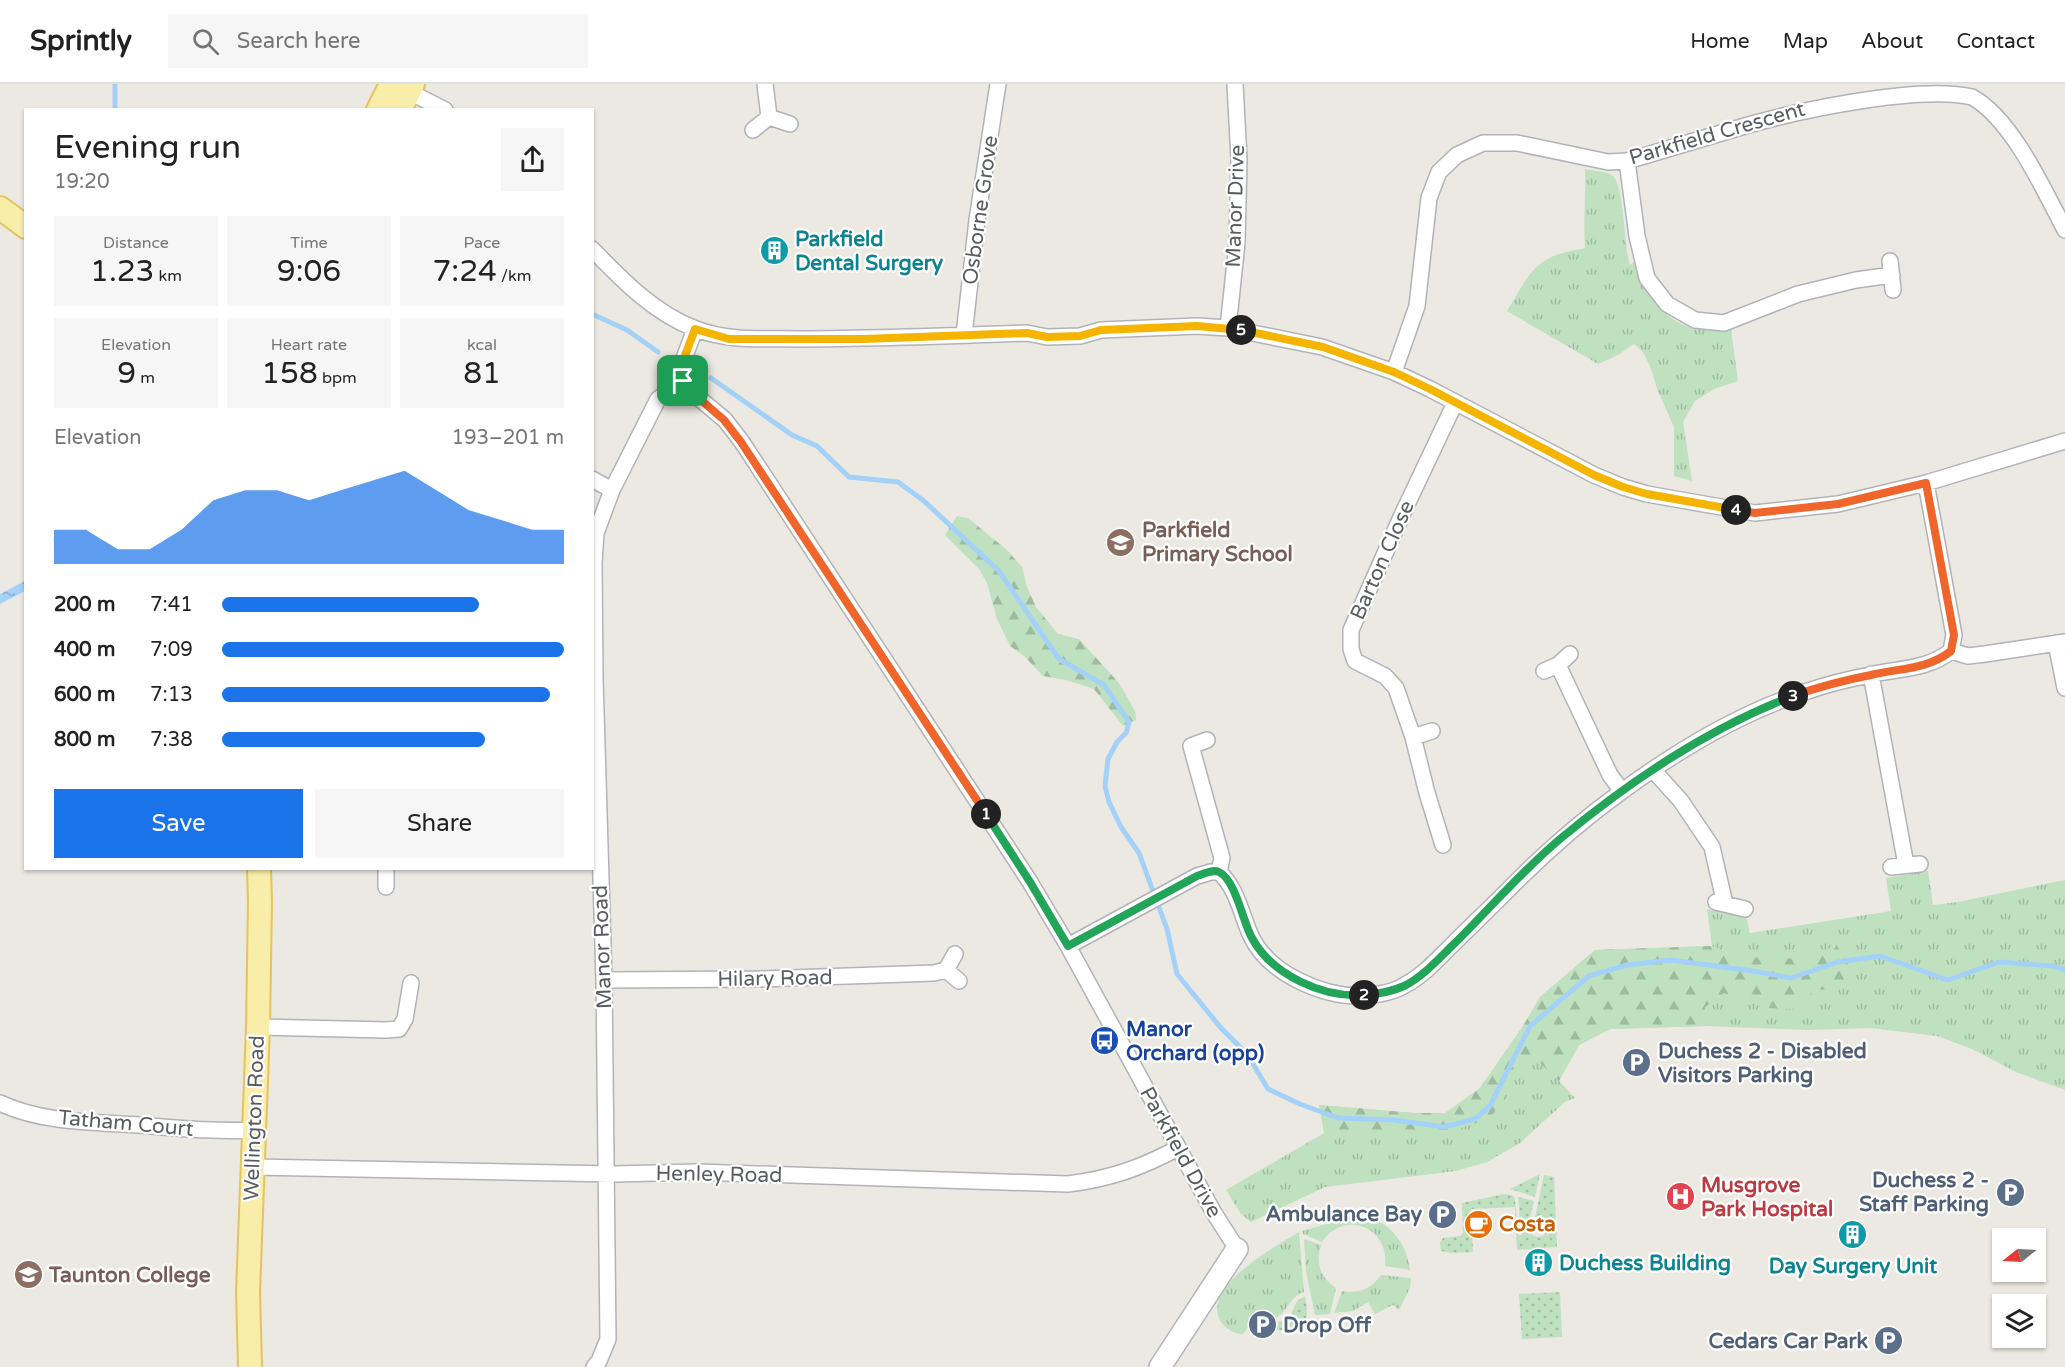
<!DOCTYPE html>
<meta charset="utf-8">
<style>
body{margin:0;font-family:"Varela Round",sans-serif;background:#f6f6f6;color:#222;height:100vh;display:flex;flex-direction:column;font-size:22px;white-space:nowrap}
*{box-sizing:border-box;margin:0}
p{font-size:20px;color:#767676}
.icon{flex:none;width:33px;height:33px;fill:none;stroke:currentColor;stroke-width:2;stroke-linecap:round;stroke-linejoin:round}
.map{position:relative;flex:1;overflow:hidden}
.sheet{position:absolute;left:24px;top:24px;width:570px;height:762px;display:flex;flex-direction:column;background:#fff;border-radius:0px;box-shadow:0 2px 4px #0004}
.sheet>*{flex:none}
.needle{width:39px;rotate:252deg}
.buttons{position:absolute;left:1992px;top:1144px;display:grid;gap:12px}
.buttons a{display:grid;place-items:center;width:54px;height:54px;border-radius:0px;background:#fff;box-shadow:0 2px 4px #0004;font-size:30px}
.pin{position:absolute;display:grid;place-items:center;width:51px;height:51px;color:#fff;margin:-26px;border-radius:12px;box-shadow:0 3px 9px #0006}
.km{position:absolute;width:30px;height:30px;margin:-15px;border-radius:50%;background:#222;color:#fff;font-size:16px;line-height:30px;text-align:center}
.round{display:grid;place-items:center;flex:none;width:63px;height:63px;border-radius:0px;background:#f6f6f6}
.overview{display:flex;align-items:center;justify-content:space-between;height:102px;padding:0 30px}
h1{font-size:33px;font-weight:600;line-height:45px}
.figures{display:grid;grid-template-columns:repeat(3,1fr);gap:9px;height:102px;padding:6px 30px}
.figures div{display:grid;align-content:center;border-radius:0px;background:#f6f6f6;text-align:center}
.figures b{font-size:30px;font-weight:600}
.figures small{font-size:16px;font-weight:400}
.figures p{font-size:16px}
.chart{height:168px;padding:12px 30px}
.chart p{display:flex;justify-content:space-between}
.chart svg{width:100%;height:108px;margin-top:6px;fill:#1a73e8;opacity:.7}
.cta{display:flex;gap:12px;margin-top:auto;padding:12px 30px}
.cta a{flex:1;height:69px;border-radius:0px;background:#1a73e8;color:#fff;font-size:24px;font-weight:600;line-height:69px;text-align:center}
.cta a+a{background:#f6f6f6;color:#222}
ul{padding:0 30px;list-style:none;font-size:20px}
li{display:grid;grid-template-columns:96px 72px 1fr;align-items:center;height:45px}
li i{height:15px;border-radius:8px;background:#1a73e8}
header{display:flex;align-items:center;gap:36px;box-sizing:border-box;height:84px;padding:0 30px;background:#fff;border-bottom:2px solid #e0e0e0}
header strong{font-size:28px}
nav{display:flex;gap:33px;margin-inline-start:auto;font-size:21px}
.search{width:420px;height:54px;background:#f6f6f6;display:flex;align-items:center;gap:15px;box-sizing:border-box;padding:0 21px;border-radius:0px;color:#767676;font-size:22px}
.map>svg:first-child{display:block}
.grass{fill:url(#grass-tufts)}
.forest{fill:url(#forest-firs)}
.park{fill:url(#park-dots)}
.water{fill:url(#water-ripples)}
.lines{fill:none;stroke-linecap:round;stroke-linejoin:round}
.stream{stroke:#a4d1f8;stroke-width:5}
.street-casing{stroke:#b2b3b8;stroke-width:18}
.secondary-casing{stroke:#b3b5bb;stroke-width:24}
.primary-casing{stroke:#e6c35f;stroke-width:26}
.street{stroke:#fff;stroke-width:15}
.secondary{stroke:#fff;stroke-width:21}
.primary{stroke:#f8eda9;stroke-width:22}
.split-1-casing{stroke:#fff;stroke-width:12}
.split-2-casing{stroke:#fff;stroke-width:12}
.split-3-casing{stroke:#fff;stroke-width:12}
.split-4-casing{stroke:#fff;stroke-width:12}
.split-5-casing{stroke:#fff;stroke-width:12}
.split-6-casing{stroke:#fff;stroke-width:12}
.split-1{stroke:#f0652b;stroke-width:8}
.split-2{stroke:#22a559;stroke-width:8}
.split-3{stroke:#22a559;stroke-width:8}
.split-4{stroke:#f0652b;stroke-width:8}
.split-5{stroke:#f5b400;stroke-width:8}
.split-6{stroke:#f5b400;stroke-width:8}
.labels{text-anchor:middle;stroke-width:4.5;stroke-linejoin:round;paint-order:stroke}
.street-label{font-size:21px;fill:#595d61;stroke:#fff}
.culture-label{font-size:21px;font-weight:bold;fill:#0d838f;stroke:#fff;text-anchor:start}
.education-label{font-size:21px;font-weight:bold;fill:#785e54;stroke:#fff;text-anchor:start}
.transit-label{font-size:21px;font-weight:bold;fill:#164399;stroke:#fff;text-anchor:start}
.service-label{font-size:21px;font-weight:bold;fill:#4e5e75;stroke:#fff;text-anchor:end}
.health-label{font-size:21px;font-weight:bold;fill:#be3a42;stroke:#fff;text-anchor:start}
.food-label{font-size:21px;font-weight:bold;fill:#c56008;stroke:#fff;text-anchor:start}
</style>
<header>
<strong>Sprintly</strong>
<div class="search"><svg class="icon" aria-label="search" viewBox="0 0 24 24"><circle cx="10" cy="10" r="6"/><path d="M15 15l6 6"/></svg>Search here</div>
<nav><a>Home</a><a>Map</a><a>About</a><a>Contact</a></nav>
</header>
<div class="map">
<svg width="2065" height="1283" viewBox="0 0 2065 1283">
<defs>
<pattern id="grass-tufts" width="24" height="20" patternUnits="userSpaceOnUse" patternTransform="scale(1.5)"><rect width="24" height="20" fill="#bfe1c0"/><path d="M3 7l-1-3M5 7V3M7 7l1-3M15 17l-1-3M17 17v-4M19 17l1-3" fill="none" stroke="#9eba9f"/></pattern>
<pattern id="forest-firs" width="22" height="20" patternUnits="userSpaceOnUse" patternTransform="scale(1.5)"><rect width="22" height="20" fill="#bfe1c0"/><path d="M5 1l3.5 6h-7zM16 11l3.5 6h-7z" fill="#9eba9f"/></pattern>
<pattern id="park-dots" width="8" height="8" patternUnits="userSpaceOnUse" patternTransform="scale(1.5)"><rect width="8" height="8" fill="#bfe1c0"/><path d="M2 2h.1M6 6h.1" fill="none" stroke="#9eba9f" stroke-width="1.8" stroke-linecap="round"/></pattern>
<pattern id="water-ripples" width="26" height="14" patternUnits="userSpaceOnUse" patternTransform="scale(1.5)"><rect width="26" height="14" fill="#a4d1f8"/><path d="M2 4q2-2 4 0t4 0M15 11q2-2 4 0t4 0" fill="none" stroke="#89adcc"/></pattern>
</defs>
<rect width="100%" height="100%" fill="#ebe9e1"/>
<path class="grass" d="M 1585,85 C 1594,87 1606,87 1613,92 C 1624,101 1624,163 1630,181 L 1634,178 C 1644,208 1664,239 1697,245 C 1708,246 1720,246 1731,246 L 1738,297 L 1714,305 L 1695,317 L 1683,338 L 1692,397 L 1674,392 L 1674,343 L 1658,307 L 1650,282 L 1643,268 L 1634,260 L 1618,271 L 1598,280 L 1507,227 C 1533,185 1533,173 1585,164 C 1583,138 1586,112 1585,85 Z
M 1928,787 L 1933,821 L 1958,818 L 2065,796 L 2065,1006 L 2016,988 L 1972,965 L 1937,952 L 1870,944 L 1808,946 L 1705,942 L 1610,945 L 1579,961 L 1559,997 L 1575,1014 L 1565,1018 L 1520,1059 L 1487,1078 L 1456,1087 L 1325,1103 L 1251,1138 L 1241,1130 L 1226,1106 L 1324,1049 L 1319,1021 L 1414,1029 L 1446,1029 L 1480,1004 L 1523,942 L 1540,913 L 1595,866 L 1712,862 L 1707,825 L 1746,831 L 1750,849 L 1891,827 L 1886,794 Z
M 1353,1132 C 1385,1130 1407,1157 1410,1186 L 1385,1182 C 1390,1143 1344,1125 1322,1158 L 1303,1150 L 1302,1147 Z
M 1299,1148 L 1304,1208 C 1290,1212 1289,1226 1276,1234 L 1274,1231 L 1256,1231 L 1243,1250 C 1234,1250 1224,1244 1220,1236 C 1202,1202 1276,1162 1299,1148 Z
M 1304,1155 L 1321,1161 C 1315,1179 1321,1194 1336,1204 L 1330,1230 L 1315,1231 L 1306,1188 Z
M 1381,1191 L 1411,1194 L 1410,1204 L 1399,1226 L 1393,1221 L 1375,1230 L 1368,1218 L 1353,1227 L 1334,1229 L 1342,1207 C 1359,1210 1371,1205 1381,1191 Z"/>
<path class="forest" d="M 957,432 L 968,434 L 1007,466 L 1022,483 L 1027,503 L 1036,523 L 1058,550 L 1079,555 L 1119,599 L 1135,627 L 1136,636 L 1123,642 L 1094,605 L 1066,596 L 1043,592 L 1025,573 L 1010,562 L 997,535 L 987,499 L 979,485 L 945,451 Z
M 1837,861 L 1854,904 L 1815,906 L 1794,925 L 1765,924 L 1724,909 L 1705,923 L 1705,942 L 1610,945 L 1579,961 L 1559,997 L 1540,979 L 1526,978 L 1490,1035 L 1447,1048 L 1394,1046 L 1354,1052 L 1325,1049 L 1319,1021 L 1414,1029 L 1445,1029 L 1480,1004 L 1523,942 L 1540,913 L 1595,866 L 1712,862 L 1729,869 L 1747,873 L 1804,875 Z"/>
<path class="park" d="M 1540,1090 L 1535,1113 L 1510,1105 Z
M 1544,1091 L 1554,1093 L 1557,1163 L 1517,1166 L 1515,1123 L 1471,1125 L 1473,1168 L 1452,1169 L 1441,1167 L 1440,1158 L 1443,1154 L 1460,1152 L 1463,1149 L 1462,1119 L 1504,1110 L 1512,1111 L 1515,1115 L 1518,1151 L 1522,1151 L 1521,1139 L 1528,1141 C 1531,1159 1550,1156 1548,1138 L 1542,1133 L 1535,1133 Z
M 1518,1113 L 1534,1117 L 1529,1138 L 1520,1136 Z
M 1560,1208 L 1562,1253 L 1522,1255 L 1519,1210 Z
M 1305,1212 C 1311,1243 1303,1246 1274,1246 L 1273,1244 L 1278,1238 L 1289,1234 L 1297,1217 Z"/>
<path class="water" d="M 25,497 L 25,507 L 0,520 L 0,510 Z"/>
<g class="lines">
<path class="stream" d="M 115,26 L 115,0
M 592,230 L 627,246 L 658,268
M 711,294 L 792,351 L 817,362 L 849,393 L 898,398 L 924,417 L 999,487 L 1059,575 L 1104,601 L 1129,638 L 1126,649 L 1117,658 L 1108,675 L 1105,702 L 1109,718 L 1121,743 L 1139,769 L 1167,845 L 1177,890 L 1221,944 L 1247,970 L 1268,1005 L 1300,1020 L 1338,1034 L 1394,1036 L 1444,1043 L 1475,1035 L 1490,1022 L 1530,942 L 1589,892 L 1627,881 L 1671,876 L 1753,887 L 1791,894 L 1838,878 L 1880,872 L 1948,896 L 1999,878 L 2053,882 L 2065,886"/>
<defs>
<path id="street" d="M 765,0 L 769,33
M 402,4 L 445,26
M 753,46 L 769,33 L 790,40
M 1627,77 L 1637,152 L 1647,194 L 1667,220 L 1695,236 L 1724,239 L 1798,210 L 1856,196 L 1892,191
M 592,165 C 622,196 655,230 696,245 C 730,258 764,254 800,255 C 875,255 951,252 1027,249 L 1047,253 L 1080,252 L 1101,246 L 1197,242 L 1228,244 L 1322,263 L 1394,288 L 1430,305 L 1594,391 L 1623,403 L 1647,410 L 1755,429 L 1838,420 L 1926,399 L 2065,357
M 1890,177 L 1893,206
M 1228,244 L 1237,159 L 1239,75 L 1235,0
M 695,245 L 680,285 L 683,297 L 694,310 L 725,336 L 742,358 L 1030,798 L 1068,862 L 1214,1129 L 1237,1165
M 964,251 L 977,136 L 998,0
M 1394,288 L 1417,222 L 1429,114 L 1439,88 L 1457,71 L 1483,59 L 1517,59 L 1608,78 L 1627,77 C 1661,67 1695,57 1728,47 C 1785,29 1917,0 1972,13 C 2012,35 2044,106 2065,146
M 592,395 L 612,406
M 1926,399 L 1954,551 L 1951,567
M 2056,559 L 2065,604
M 1558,581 L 1610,691 L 1622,707
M 1544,587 L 1558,581 L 1570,570
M 1871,590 L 1906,781
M 1413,653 L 1432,647
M 1207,656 L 1191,662 L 1222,774 L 1219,788
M 1653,686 L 1681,717 L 1712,763 L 1725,820
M 1443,761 L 1427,709 L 1413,653 L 1396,604 L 1385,592 L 1355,577 L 1351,565 L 1351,546 L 1402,431 L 1455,319
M 1891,783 L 1920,780
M 386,784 L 386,803
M 1716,818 L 1745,825
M 1068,862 L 1197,792 L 1211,788 L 1219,788 C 1237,804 1241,830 1251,852 C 1268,889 1322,913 1362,912 C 1376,911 1393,909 1405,901 C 1422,892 1437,876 1450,863 C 1467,846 1485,829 1502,812 C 1539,774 1578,739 1621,708 C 1678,666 1741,628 1808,607 C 1828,600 1849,595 1870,591 C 1899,584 1927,586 1951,567 L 1968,572 L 1985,570 L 2065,558
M 955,870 L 946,886 L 959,897
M 604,896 L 759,895 L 934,889 L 946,886
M 258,943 L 386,946 L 399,945 L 405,935 L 411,899
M 0,1019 C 42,1039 94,1038 139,1041 C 178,1044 216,1048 254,1046
M 253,1083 L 614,1090 L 697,1088 L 1068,1100 C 1109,1095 1141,1084 1178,1064
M 594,1283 L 599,1277 L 608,1255 L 604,896 L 595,594 L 594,479 L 596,449 L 612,406 L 658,315 L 683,297"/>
<path id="secondary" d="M 1160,1283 L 1237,1165"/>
<path id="primary" d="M 378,26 L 391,0
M 400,26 L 413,0
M 0,124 L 26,143
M 250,1283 L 248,1208 L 258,943 L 260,818 L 259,784"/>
</defs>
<use href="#street" class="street-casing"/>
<use href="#secondary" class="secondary-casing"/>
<use href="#primary" class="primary-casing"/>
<use href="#street" class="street"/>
<use href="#secondary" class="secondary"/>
<use href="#primary" class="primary"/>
</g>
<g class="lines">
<defs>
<path id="split-1" d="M 683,297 L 694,310 L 724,336 L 741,358 L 986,730"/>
<path id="split-2" d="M 986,730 L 1030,798 L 1068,862 L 1197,792 C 1203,790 1213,785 1219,788 C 1236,796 1243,839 1252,854 C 1272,891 1323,914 1364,911"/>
<path id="split-3" d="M 1364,911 C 1378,910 1391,908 1404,902 C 1423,893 1440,873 1456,858 C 1490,824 1523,786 1560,755 C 1630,697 1708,644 1793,612"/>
<path id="split-4" d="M 1736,426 L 1755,429 L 1838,420 L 1926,399 L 1954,551 L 1951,567 C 1927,586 1899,584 1871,591 C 1845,596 1818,603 1793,612"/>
<path id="split-5" d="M 1241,246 L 1323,263 L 1394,288 L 1430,305 L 1594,391 L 1623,403 L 1647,410 L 1736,426"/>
<path id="split-6" d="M 683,297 L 680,285 L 695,245 L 729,255 L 864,255 L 1027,249 L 1047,253 L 1080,252 L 1101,246 L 1197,242 L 1241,246"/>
</defs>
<use href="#split-1" class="split-1-casing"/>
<use href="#split-2" class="split-2-casing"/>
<use href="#split-3" class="split-3-casing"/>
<use href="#split-4" class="split-4-casing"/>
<use href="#split-5" class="split-5-casing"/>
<use href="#split-6" class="split-6-casing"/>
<use href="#split-1" class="split-1"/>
<use href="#split-2" class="split-2"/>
<use href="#split-3" class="split-3"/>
<use href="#split-4" class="split-4"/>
<use href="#split-5" class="split-5"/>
<use href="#split-6" class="split-6"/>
</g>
<defs>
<symbol id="building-disc" viewBox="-11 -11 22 22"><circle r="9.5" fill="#0f9aa8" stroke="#fff"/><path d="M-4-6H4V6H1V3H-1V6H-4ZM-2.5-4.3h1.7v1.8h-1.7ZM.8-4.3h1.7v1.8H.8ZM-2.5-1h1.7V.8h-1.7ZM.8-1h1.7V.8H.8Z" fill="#fff"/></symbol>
<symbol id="school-disc" viewBox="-11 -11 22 22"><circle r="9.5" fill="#8d6e63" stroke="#fff"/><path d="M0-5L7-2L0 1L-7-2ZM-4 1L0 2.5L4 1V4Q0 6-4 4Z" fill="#fff"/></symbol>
<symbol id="bus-disc" viewBox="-11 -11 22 22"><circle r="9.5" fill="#1a4fb4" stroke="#fff"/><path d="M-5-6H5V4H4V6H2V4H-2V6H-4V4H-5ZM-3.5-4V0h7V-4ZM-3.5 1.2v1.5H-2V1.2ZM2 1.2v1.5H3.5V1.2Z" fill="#fff"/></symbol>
<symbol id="parking-disc" viewBox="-11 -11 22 22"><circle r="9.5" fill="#5c6f8a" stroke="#fff"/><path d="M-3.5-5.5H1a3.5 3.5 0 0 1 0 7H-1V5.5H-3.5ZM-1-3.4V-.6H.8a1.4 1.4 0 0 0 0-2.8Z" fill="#fff"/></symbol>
<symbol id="hospital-disc" viewBox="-11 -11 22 22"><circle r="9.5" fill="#e0444e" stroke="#fff"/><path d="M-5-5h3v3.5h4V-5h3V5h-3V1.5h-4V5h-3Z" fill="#fff"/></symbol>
<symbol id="cafe-disc" viewBox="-11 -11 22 22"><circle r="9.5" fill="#e8710a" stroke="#fff"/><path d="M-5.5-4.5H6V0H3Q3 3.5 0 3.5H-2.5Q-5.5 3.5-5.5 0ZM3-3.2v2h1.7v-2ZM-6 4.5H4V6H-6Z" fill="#fff"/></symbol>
<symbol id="university-disc" viewBox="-11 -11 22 22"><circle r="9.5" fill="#8d6e63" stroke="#fff"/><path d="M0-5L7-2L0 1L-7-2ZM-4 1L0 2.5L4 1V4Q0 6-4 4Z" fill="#fff"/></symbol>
</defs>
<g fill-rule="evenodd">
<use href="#building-disc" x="758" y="150" width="33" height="33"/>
<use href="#school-disc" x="1104" y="442" width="33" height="33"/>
<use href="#bus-disc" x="1088" y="940" width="33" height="33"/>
<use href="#parking-disc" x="1620" y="962" width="33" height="33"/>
<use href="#parking-disc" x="1994" y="1092" width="33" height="33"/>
<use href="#hospital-disc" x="1664" y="1096" width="33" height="33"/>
<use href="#parking-disc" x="1426" y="1114" width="33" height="33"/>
<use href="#cafe-disc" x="1462" y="1124" width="33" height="33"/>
<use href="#building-disc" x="1836" y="1134" width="33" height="33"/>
<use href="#building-disc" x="1522" y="1162" width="33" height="33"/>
<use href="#university-disc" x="12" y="1174" width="33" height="33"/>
<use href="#parking-disc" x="1246" y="1224" width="33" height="33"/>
<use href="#parking-disc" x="1872" y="1240" width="33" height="33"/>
</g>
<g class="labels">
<g class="street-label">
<text transform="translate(1717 49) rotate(-16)" y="7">Parkfield Crescent</text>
<text transform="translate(1235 122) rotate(-88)" y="7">Manor Drive</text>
<text transform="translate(980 126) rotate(-82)" y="7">Osborne Grove</text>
<text transform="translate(1382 476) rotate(-66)" y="7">Barton Close</text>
<text transform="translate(602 863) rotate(-92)" y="7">Manor Road</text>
<text transform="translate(775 894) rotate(-1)" y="7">Hilary Road</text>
<text transform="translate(254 1034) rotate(-88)" y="7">Wellington Road</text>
<text transform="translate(126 1039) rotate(5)" y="7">Tatham Court</text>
<text transform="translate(1181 1068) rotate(61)" y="7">Parkfield Drive</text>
<text transform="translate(719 1090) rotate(1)" y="7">Henley Road</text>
</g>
<g class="culture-label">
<text x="795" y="162">Parkfield<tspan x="795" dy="24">Dental Surgery</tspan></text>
<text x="1559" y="1186">Duchess Building</text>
<text x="1853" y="1189" text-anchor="middle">Day Surgery Unit</text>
</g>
<g class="education-label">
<text x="1142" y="453">Parkfield<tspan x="1142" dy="24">Primary School</tspan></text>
<text x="49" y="1198">Taunton College</text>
</g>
<g class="transit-label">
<text x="1126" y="952">Manor<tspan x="1126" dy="24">Orchard (opp)</tspan></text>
</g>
<g class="service-label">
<text x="1658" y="974" text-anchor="start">Duchess 2 - Disabled<tspan x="1658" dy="24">Visitors Parking</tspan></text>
<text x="1989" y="1103">Duchess 2 -<tspan x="1989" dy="24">Staff Parking</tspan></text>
<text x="1422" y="1137">Ambulance Bay</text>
<text x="1283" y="1248" text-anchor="start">Drop Off</text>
<text x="1868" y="1264">Cedars Car Park</text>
</g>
<g class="health-label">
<text x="1701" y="1108">Musgrove<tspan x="1701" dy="24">Park Hospital</tspan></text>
</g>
<g class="food-label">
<text x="1499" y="1147">Costa</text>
</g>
</g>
</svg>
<div class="buttons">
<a><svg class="needle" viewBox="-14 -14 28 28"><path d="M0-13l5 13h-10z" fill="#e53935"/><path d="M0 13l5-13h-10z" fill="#767676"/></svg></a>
<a><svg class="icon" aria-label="layers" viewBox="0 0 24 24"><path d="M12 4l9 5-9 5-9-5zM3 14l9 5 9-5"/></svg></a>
</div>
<div class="pin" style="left:683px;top:297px;background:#1e9e55"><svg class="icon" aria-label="arrive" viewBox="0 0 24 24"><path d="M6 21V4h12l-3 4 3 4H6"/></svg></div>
<b class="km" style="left:986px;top:730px">1</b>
<b class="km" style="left:1364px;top:911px">2</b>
<b class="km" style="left:1793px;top:612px">3</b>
<b class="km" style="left:1736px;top:426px">4</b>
<b class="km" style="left:1241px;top:246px">5</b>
<section class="sheet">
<div class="overview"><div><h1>Evening run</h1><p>19:20</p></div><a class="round"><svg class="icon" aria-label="share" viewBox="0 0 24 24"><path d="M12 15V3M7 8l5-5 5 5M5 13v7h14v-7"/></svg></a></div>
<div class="figures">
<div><p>Distance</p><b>1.23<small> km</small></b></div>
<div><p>Time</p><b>9:06</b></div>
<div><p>Pace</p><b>7:24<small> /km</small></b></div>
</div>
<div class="figures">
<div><p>Elevation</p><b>9<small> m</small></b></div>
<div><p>Heart rate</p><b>158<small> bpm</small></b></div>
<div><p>kcal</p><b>81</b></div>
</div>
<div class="chart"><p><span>Elevation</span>193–201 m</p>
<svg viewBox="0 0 160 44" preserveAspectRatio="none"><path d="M0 44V30L10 30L20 38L30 38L40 30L50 18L60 14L70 14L80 18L90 14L100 10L110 6L120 14L130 22L140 26L150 30L160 30V44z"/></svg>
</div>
<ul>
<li><b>200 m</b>7:41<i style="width:75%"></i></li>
<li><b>400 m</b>7:09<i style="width:100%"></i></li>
<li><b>600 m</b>7:13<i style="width:96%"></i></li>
<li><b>800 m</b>7:38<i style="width:77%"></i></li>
</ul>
<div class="cta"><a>Save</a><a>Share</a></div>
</section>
</div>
